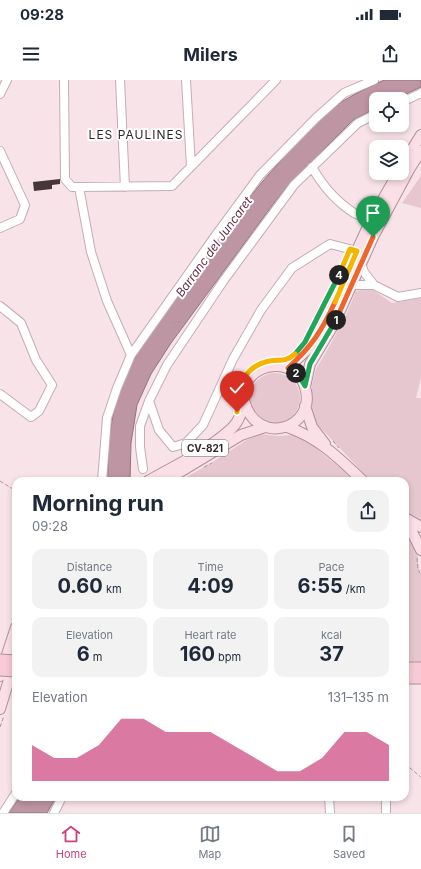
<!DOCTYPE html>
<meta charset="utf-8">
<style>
body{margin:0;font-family:Inter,sans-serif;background:#f2f2f3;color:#1f2937;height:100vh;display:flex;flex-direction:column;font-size:15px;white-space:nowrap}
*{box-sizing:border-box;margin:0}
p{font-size:13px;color:#747a83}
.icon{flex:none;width:22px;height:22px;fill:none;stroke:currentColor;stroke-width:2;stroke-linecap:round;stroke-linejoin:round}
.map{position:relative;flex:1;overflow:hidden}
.sheet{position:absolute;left:12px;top:397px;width:397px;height:324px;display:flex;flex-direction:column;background:#fff;border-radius:12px;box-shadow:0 2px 6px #0003}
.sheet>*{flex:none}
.tools{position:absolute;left:369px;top:12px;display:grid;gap:8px}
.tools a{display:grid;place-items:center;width:40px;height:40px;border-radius:8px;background:#fff;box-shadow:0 2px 6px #0003;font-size:20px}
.pin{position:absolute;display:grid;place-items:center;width:34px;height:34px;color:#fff;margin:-41px -17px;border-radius:50% 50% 50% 0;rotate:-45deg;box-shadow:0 0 4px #0007}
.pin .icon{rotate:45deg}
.km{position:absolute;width:20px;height:20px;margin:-10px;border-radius:50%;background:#222;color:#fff;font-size:11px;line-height:20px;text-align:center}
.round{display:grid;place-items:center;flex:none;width:42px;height:42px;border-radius:12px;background:#f2f2f3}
.summary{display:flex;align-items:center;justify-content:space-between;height:68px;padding:0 20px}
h1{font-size:22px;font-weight:700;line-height:30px}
.figures{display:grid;grid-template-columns:repeat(3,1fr);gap:6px;height:68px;padding:4px 20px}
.figures div{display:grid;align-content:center;border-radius:10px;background:#f2f2f3;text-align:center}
.figures b{font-size:20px;font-weight:700}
.figures small{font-size:11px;font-weight:400}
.figures p{font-size:11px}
.chart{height:112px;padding:8px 20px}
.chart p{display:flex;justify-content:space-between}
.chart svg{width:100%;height:72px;margin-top:4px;fill:#cb427d;opacity:.7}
.status{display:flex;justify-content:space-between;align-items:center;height:28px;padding:0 20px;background:#fff;direction:ltr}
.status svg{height:11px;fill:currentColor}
header{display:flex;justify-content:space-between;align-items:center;height:52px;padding:0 20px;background:#fff;font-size:18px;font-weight:700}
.dock{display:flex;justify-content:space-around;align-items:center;height:56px;border-top:1px solid #e0e1e3;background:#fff;font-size:11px;color:#747a83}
.dock a{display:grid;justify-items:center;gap:2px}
.dock .on{color:#cb427d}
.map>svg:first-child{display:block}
.green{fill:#e6c6cf}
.water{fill:#be95a2;stroke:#93747d}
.building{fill:#46363b}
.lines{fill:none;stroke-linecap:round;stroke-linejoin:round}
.minor-casing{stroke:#c3aeb5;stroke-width:10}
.major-casing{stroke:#b1909a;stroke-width:12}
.highway-casing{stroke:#b1909a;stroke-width:13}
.path{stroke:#a9999e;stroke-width:1;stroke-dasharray:4 2;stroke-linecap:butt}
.minor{stroke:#fff;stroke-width:8}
.major{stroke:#fbdfe7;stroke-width:10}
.highway{stroke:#f8c9d7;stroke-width:11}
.highway-bridge-casing{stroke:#b1909a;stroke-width:13;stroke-linecap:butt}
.highway-bridge{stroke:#f8c9d7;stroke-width:11}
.split-1-casing{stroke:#fff;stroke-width:8}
.split-2-casing{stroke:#fff;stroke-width:8}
.split-3-casing{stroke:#fff;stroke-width:8}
.split-4-casing{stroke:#fff;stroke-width:8}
.split-5-casing{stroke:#fff;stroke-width:8}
.split-6-casing{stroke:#fff;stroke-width:8}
.split-1{stroke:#f0652b;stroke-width:5}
.split-2{stroke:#22a559;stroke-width:5}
.split-3{stroke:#f0652b;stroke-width:5}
.split-4{stroke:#f5b400;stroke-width:5}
.split-5{stroke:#22a559;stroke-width:5}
.split-6{stroke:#f5b400;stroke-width:5}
.labels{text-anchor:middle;stroke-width:4;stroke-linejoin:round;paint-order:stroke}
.shield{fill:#fff;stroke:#6d6768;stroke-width:1}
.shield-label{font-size:10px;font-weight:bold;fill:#2e2628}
.neighbourhood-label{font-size:12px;letter-spacing:1px;fill:#2e2628;stroke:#fff}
.water-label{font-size:12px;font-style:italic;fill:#652e43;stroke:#fff}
</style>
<div class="status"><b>09:28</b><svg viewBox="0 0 49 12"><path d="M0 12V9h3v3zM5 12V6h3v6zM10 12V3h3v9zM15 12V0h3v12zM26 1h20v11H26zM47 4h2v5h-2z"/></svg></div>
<header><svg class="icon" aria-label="menu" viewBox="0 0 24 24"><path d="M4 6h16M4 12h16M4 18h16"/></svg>Milers<svg class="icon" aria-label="share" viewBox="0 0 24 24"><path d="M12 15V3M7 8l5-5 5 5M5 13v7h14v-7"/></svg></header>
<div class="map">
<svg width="421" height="733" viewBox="0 0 421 733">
<rect width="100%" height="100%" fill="#f8e3e9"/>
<path class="green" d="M 421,96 L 421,128 L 402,123 Z
M 370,208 L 392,223 L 421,218 L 421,298 L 416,318 L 421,318 L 421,442 L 405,433 L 405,401 L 371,401 L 316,343 L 312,330 L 312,305 L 316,289 L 329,267 L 347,233 L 356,211 Z
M250 318a25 25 0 1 1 50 0a25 25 0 1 1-50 0Z
M 260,354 L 278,356 L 293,355 L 302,357 L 344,391 L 354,401 L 179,401 L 208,385 L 245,361 Z
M 405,452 C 409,458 415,465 417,472 C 419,480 417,487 421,495 L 421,584 L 405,584 Z"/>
<path class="water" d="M 384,0 L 421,0 L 421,7 L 395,19 L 376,19 L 376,28 L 353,40 L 290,103 L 274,123 L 171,263 L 151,294 L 137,325 L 131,363 L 130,401 L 108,401 C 107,365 111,328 126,295 C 137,270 158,244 174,221 C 212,165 253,108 301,59 C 314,46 327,32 343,21 C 356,13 370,7 384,0 Z
M 20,717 L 56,717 L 47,733 L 9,733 Z"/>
<path class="building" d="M 60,99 L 60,104 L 52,105 L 52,109 L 34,111 L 33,102 Z"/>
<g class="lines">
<defs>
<path id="minor" d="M 64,0 L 65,99 L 72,107 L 79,107 L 91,172 L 107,221 L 131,275
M 120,0 L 125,107
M 186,0 L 191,86
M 0,14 L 7,0
M 402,22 L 421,13
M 0,71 L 25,125 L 20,139 L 0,148
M 312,87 C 322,105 337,122 354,133 C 361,137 365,135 370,142
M 79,107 L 172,106 L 276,0
M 361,183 L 364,192 L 374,205 L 398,217 L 421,213
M 351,205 L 374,205
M 0,226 L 21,243 L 36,280 L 52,305 L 39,331 L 31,337 L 0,314
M 149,321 L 159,350 L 173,367 L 186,363 L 203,345 L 233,279 L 261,230 L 292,188 L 330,164 L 357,171
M 143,389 L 140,367 L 140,346 L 149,321 L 167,285 L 224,200 L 294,105 L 358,43 L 376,34
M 102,401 L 107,338 L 117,308 L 131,275 L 213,159 L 260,95 L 316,38 L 344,13 L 374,0
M 329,717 L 330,733
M 3,733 L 16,713
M 54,733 L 62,717
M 386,733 L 386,717"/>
<path id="major" d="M 402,86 L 421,55
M 288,288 L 311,266 L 322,247 L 370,142 L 398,93
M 305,307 L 310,284 L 334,244 L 373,157 L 410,88 L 421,71
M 305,326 L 312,347 L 325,364
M 287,347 C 318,357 340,379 363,401
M 148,401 C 176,385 207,371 231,349 C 248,333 238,318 247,302 C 260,279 297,281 305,307 C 318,348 256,369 244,320
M 165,401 L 241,355 L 265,347
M 405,438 L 421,447
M 405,441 L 410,448 L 421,470
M 0,596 L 16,547
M 0,629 L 14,583"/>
<path id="highway" d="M 405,588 L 421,588
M 405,598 L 421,598"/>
</defs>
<use href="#minor" class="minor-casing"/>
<use href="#major" class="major-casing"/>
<use href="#highway" class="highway-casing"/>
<path class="path" d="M 172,243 L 188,241
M 333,361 L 339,368
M 204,387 L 212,383
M 0,401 L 16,411
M 417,478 L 418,489 L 421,495
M 12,540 L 16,531
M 0,647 L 4,636
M 405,684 L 421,697"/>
<use href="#minor" class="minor"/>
<use href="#major" class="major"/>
<use href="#highway" class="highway"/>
<defs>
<path id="highway-bridge" d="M 0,580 L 16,581
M 0,590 L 16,591"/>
</defs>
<use href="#highway-bridge" class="highway-bridge-casing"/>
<use href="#highway-bridge" class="highway-bridge"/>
</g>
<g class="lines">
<defs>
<path id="split-1" d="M 336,240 L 373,157"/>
<path id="split-2" d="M 296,293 L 301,299 L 305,306 L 310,284 L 336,240"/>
<path id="split-3" d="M 296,293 L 288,288 C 311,267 322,251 335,222"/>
<path id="split-4" d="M 335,222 L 357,171 L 350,169 L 339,195"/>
<path id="split-5" d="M 295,274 L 305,262 L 339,195"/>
<path id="split-6" d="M 237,332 C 238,308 242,287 269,281 C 281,279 284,283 295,274"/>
</defs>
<use href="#split-1" class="split-1-casing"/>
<use href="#split-2" class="split-2-casing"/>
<use href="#split-3" class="split-3-casing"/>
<use href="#split-4" class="split-4-casing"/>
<use href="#split-5" class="split-5-casing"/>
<use href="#split-6" class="split-6-casing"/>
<use href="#split-1" class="split-1"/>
<use href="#split-2" class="split-2"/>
<use href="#split-3" class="split-3"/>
<use href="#split-4" class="split-4"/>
<use href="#split-5" class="split-5"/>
<use href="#split-6" class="split-6"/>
</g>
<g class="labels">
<rect class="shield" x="182" y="360" width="46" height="16" rx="3"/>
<g class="shield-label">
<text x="205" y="372">CV-821</text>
</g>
<g class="neighbourhood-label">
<text x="136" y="59">LES PAULINES</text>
</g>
<g class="water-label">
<text transform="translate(214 167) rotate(-54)" y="4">Barranc del Juncaret</text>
</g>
</g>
</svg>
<div class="tools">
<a><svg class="icon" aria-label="locate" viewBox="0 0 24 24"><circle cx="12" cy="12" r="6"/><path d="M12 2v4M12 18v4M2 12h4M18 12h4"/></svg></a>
<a><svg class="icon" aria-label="layers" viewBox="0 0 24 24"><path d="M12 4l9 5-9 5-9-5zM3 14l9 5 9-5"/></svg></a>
</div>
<div class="pin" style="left:373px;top:157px;background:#1e9e55"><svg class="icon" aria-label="arrive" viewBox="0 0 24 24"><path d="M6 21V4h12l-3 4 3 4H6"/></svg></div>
<div class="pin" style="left:237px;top:332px;background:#d93025"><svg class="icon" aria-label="check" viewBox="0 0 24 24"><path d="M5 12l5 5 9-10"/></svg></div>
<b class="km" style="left:336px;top:240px">1</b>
<b class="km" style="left:296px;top:293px">2</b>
<b class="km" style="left:339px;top:195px">4</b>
<section class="sheet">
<div class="summary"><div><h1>Morning run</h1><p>09:28</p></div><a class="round"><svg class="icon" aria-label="share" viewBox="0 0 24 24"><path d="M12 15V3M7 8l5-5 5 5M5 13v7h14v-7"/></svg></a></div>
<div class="figures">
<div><p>Distance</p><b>0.60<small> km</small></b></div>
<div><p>Time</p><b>4:09</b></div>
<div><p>Pace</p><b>6:55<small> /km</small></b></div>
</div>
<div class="figures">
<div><p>Elevation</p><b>6<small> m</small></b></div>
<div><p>Heart rate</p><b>160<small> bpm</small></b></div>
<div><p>kcal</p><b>37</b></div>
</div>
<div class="chart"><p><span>Elevation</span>131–135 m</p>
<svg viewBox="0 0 160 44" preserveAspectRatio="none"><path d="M0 44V22L10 30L20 30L30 22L40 6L50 6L60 14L70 14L80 14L90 22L100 30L110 38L120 38L130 30L140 14L150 14L160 22V44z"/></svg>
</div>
</section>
</div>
<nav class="dock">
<a class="on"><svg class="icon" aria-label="home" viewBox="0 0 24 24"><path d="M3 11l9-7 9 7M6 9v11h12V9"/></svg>Home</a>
<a><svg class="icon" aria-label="map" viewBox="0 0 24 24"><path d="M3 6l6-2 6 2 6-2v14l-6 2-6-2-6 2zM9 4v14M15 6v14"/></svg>Map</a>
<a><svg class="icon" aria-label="saved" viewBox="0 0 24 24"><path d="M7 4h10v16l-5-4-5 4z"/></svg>Saved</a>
</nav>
